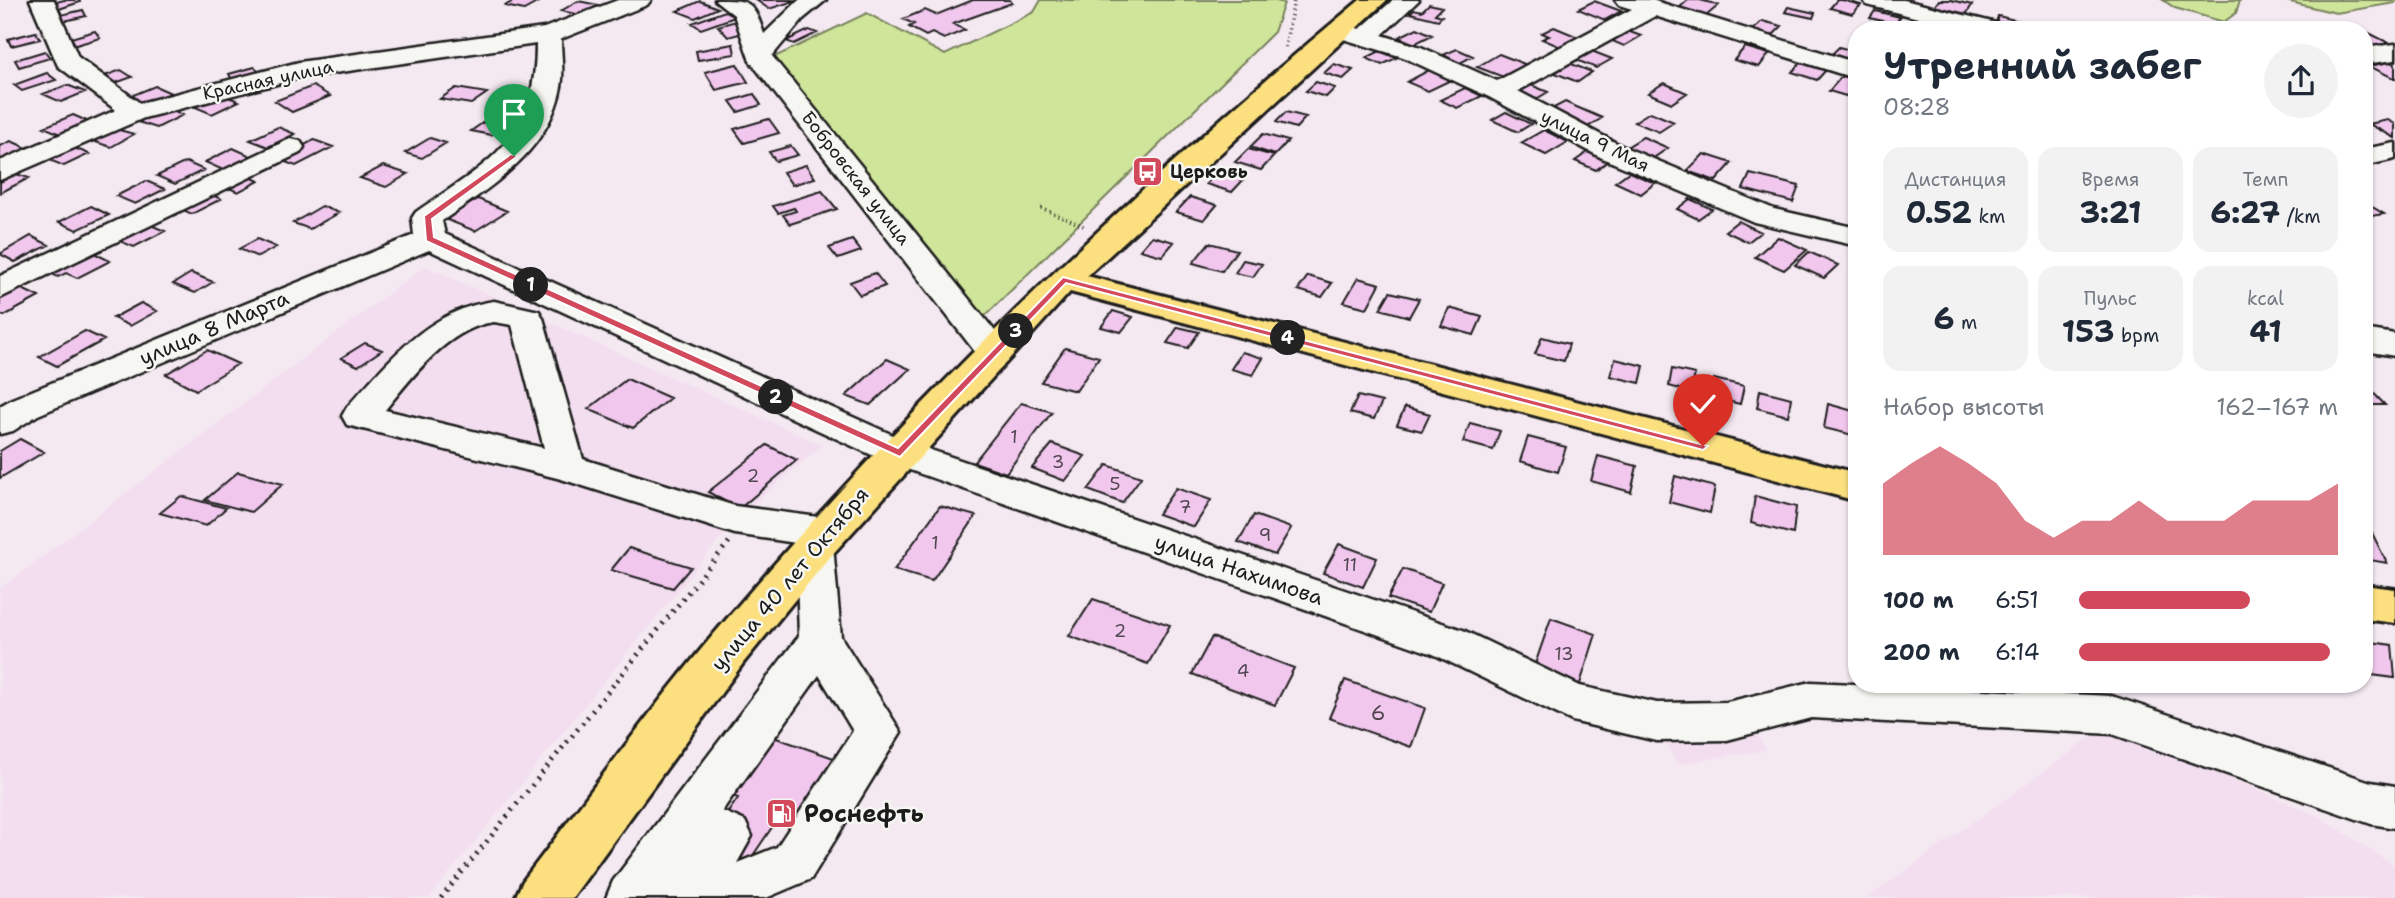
<!DOCTYPE html>
<html lang="ru">
<meta charset="utf-8">
<style>
body{margin:0;font-family:"Shantell Sans",sans-serif;background:#f2f2f3;color:#1f2937;height:100vh;display:flex;flex-direction:column;font-size:26px;white-space:nowrap}
*{box-sizing:border-box;margin:0}
p{font-size:23px;color:#747a83}
.icon{flex:none;width:38px;height:38px;fill:none;stroke:currentColor;stroke-width:2;stroke-linecap:round;stroke-linejoin:round}
.map{position:relative;flex:1;overflow:hidden}
.panel{position:absolute;left:1848px;top:21px;width:525px;height:672px;display:flex;flex-direction:column;background:#fff;border-radius:28px;box-shadow:0 2px 5px #0004}
.panel>*{flex:none}
.pin{position:absolute;display:grid;place-items:center;width:60px;height:60px;color:#fff;margin:-72px -30px;border-radius:50% 50% 50% 0;rotate:-45deg;box-shadow:0 0 7px #0007}
.pin .icon{rotate:45deg}
.km{position:absolute;width:35px;height:35px;margin:-18px;border-radius:50%;background:#222;color:#fff;font-size:19px;line-height:35px;text-align:center}
.round{display:grid;place-items:center;flex:none;width:74px;height:74px;border-radius:37px;background:#f2f2f3}
.summary{display:flex;align-items:center;justify-content:space-between;height:119px;padding:0 35px}
h1{font-size:38px;font-weight:700;line-height:52px}
.stats{display:grid;grid-template-columns:repeat(3,1fr);gap:10px;height:119px;padding:7px 35px}
.stats div{display:grid;align-content:center;border-radius:18px;background:#f2f2f3;text-align:center}
.stats b{font-size:30px;font-weight:700}
.stats small{font-size:19px;font-weight:400}
.stats p{font-size:19px}
.chart{height:196px;padding:14px 35px}
.chart p{display:flex;justify-content:space-between}
.chart svg{width:100%;height:126px;margin-top:7px;fill:#d1495b;opacity:.7}
ul{padding:0 35px;list-style:none;font-size:23px}
li{display:grid;grid-template-columns:112px 84px 1fr;align-items:center;height:52px}
li i{height:18px;border-radius:9px;background:#d1495b}
.map>svg:first-child{display:block}
.built{fill:#f3def0}
.green{fill:#cfe59a;stroke:#76805b;stroke-width:2}
.building{fill:#f1c7ee;stroke:#1c1c1c;stroke-width:2}
.lines{fill:none;stroke-linecap:round;stroke-linejoin:round}
.minor-casing{stroke:#1c1c1c;stroke-width:5}
.major-casing{stroke:#1c1c1c;stroke-width:6}
.path-far1{stroke:#1c1c1c;stroke-width:3.5;stroke-dasharray:1 3.5;stroke-linecap:butt}
.path{stroke:#1c1c1c;stroke-width:5;stroke-dasharray:2 6;stroke-linecap:butt}
.minor{fill:#f6f6f2;fill-rule:evenodd}
.major{fill:#fce080;fill-rule:evenodd}
.route{fill:#d1495b;stroke:#fff;stroke-width:2}
.labels{text-anchor:middle;stroke-width:5;stroke-linejoin:round;paint-order:stroke}
.far-street-label{font-size:18px;fill:#1c1c1c;stroke:#f6f6f2}
.far-poi-label{font-size:18px;font-weight:bold;fill:#1c1c1c;stroke:#f6f6f2;text-anchor:start}
.number-label{font-size:18px;fill:#514750}
.street-label{font-size:21px;fill:#1c1c1c;stroke:#f6f6f2}
.near-number-label{font-size:21px;fill:#514750}
.near-poi-label{font-size:24px;font-weight:bold;fill:#1c1c1c;stroke:#f6f6f2;text-anchor:start}
</style>
<div class="map">
<svg width="2395" height="898" viewBox="0 0 2395 898">
<rect width="100%" height="100%" fill="#f4e8f1"/>
<filter id="ink" filterUnits="userSpaceOnUse"><feTurbulence type="fractalNoise" baseFrequency=".0143" numOctaves="2"/><feDisplacementMap in="SourceGraphic" scale="14" xChannelSelector="R" yChannelSelector="G"/><feConvolveMatrix kernelMatrix="1 2 1 2 8 2 1 2 1" color-interpolation-filters="sRGB"/></filter>
<g filter="url(#ink)">
<path class="built" d="M 425,266 L 822,445 L 735,520 L 429,898 L 0,898 L 0,589 Z
M 1752,725 L 1766,750 L 1677,764 L 1664,738 Z
M 2108,725 L 2322,818 L 2395,866 L 2395,898 L 1868,898 Z"/>
<path class="green" d="M 1041,0 L 1273,0 L 1284,3 L 1274,32 L 981,320 L 768,60 L 867,13 L 945,55 L 1034,12 Z
M 2163,0 L 2240,0 L 2236,13 L 2224,22 L 2175,8 Z
M 2282,0 L 2395,0 L 2395,3 L 2336,13 Z"/>
<path class="building" d="M 64,0 L 78,0 L 80,2 L 59,9 L 53,3 Z
M 515,0 L 542,0 L 524,10 L 505,6 Z
M 756,0 L 793,0 L 794,1 L 769,9 Z
M 973,0 L 1010,0 L 1012,3 L 953,24 L 965,30 L 944,39 L 932,33 L 926,36 L 909,27 L 914,24 L 903,19 L 925,10 L 936,15 Z
M 1688,0 L 1700,0 L 1719,5 L 1706,16 L 1679,8 Z
M 1837,0 L 1842,0 L 1861,5 L 1852,14 L 1830,8 Z
M 1939,0 L 1951,0 L 1972,5 L 1964,18 L 1932,10 Z
M 578,1 L 598,5 L 581,15 L 561,11 Z
M 700,1 L 718,8 L 695,18 L 677,11 Z
M 1594,1 L 1621,11 L 1605,20 L 1578,9 Z
M 1429,4 L 1442,7 L 1435,14 L 1442,16 L 1438,20 L 1410,13 L 1414,9 L 1422,11 Z
M 1788,7 L 1815,13 L 1813,18 L 1785,12 Z
M 83,10 L 86,16 L 64,21 L 61,15 Z
M 725,11 L 735,17 L 701,29 L 692,23 Z
M 1875,11 L 1900,17 L 1895,24 L 1870,18 Z
M 1998,16 L 2019,21 L 2017,28 L 1996,23 Z
M 736,21 L 747,32 L 728,37 L 718,26 Z
M 1762,21 L 1782,26 L 1771,37 L 1751,31 Z
M 1920,23 L 1943,28 L 1917,30 Z
M 1554,27 L 1583,39 L 1563,48 L 1542,39 L 1549,36 L 1542,33 Z
M 1417,28 L 1432,35 L 1414,44 L 1399,37 Z
M 1622,29 L 1641,36 L 1624,46 L 1605,38 Z
M 809,30 L 817,33 L 794,44 L 786,41 Z
M 95,31 L 100,38 L 76,45 L 71,38 Z
M 36,32 L 40,39 L 11,46 L 8,39 Z
M 2364,33 L 2369,33 L 2389,43 L 2371,46 L 2364,42 Z
M 733,44 L 735,54 L 698,60 L 696,51 Z
M 1745,47 L 1769,54 L 1759,67 L 1734,60 Z
M 1839,47 L 1857,52 L 1857,57 L 1852,61 L 1831,55 Z
M 1457,49 L 1473,56 L 1460,63 L 1443,55 Z
M 1589,50 L 1612,59 L 1596,68 L 1574,59 Z
M 45,51 L 50,58 L 19,67 L 15,60 Z
M 1380,51 L 1396,58 L 1382,65 L 1366,58 Z
M 1499,54 L 1527,65 L 1506,78 L 1477,67 Z
M 2390,62 L 2395,64 L 2395,79 L 2369,66 Z
M 1569,63 L 1592,72 L 1578,82 L 1555,73 Z
M 1801,63 L 1826,70 L 1817,80 L 1792,72 Z
M 737,64 L 748,82 L 716,90 L 705,72 Z
M 1334,64 L 1353,70 L 1343,79 L 1324,73 Z
M 255,67 L 261,76 L 234,84 L 229,74 Z
M 1431,69 L 1453,79 L 1428,91 L 1407,82 Z
M 121,70 L 132,77 L 110,85 L 99,78 Z
M 47,73 L 56,80 L 22,91 L 14,85 Z
M 1842,76 L 1857,80 L 1857,94 L 1850,92 L 1846,96 L 1829,91 Z
M 1316,82 L 1335,88 L 1326,97 L 1306,91 Z
M 1526,83 L 1548,92 L 1531,102 L 1509,92 Z
M 1664,83 L 1687,93 L 1672,103 L 1648,93 Z
M 67,85 L 85,92 L 61,102 L 43,94 Z
M 155,86 L 171,93 L 143,106 L 126,98 Z
M 313,86 L 330,96 L 292,112 L 275,101 Z
M 456,88 L 487,93 L 471,104 L 440,99 Z
M 1465,88 L 1482,96 L 1457,108 L 1440,100 Z
M 220,94 L 239,101 L 212,114 L 193,106 Z
M 754,94 L 761,105 L 738,112 L 730,101 Z
M 1565,102 L 1602,118 L 1586,128 L 1548,111 Z
M 165,109 L 183,115 L 157,128 L 138,122 Z
M 1286,112 L 1306,117 L 1296,128 L 1276,122 Z
M 1506,112 L 1531,124 L 1518,132 L 1492,120 Z
M 1650,112 L 1674,122 L 1659,132 L 1634,122 Z
M 73,115 L 89,122 L 60,134 L 44,127 Z
M 494,115 L 514,120 L 491,135 L 471,131 Z
M 769,119 L 779,133 L 744,143 L 734,129 Z
M 2388,120 L 2395,124 L 2395,138 L 2369,124 Z
M 278,127 L 295,134 L 268,147 L 250,140 Z
M 112,128 L 134,134 L 111,147 L 89,140 Z
M 1544,130 L 1568,142 L 1546,155 L 1521,143 Z
M 1263,134 L 1288,141 L 1275,155 L 1250,147 Z
M 1643,137 L 1668,148 L 1652,159 L 1627,147 Z
M 430,138 L 446,143 L 422,158 L 405,153 Z
M 314,140 L 333,147 L 296,166 L 277,159 Z
M 11,141 L 27,148 L 0,161 L 0,146 Z
M 791,146 L 798,155 L 776,161 L 769,152 Z
M 72,147 L 89,154 L 64,166 L 47,159 Z
M 233,148 L 251,156 L 223,170 L 205,162 Z
M 1248,149 L 1274,156 L 1261,170 L 1235,162 Z
M 1588,152 L 1608,161 L 1596,170 L 1575,161 Z
M 1704,154 L 1732,163 L 1716,181 L 1687,171 Z
M 186,162 L 204,170 L 175,184 L 157,176 Z
M 806,165 L 815,178 L 792,185 L 783,172 Z
M 383,166 L 408,174 L 386,187 L 360,178 Z
M 1220,170 L 1246,177 L 1232,192 L 1206,184 Z
M 1629,172 L 1655,183 L 1641,194 L 1615,182 Z
M 16,174 L 29,178 L 0,193 L 0,182 Z
M 243,174 L 259,181 L 238,192 L 222,185 Z
M 1750,174 L 1799,186 L 1793,202 L 1743,189 Z
M 146,181 L 165,189 L 135,204 L 116,196 Z
M 822,191 L 837,209 L 790,224 L 783,215 L 796,211 L 794,208 L 778,213 L 773,206 Z
M 208,193 L 221,199 L 192,214 L 178,208 Z
M 1190,197 L 1217,205 L 1204,220 L 1176,212 Z
M 478,199 L 507,211 L 475,231 L 445,219 Z
M 1690,199 L 1712,209 L 1698,219 L 1677,209 Z
M 2364,202 L 2384,214 L 2364,217 Z
M 91,206 L 109,215 L 77,230 L 59,222 Z
M 322,206 L 339,213 L 310,229 L 293,223 Z
M 1738,221 L 1761,232 L 1748,242 L 1725,231 Z
M 146,223 L 165,231 L 134,247 L 115,239 Z
M 31,236 L 49,245 L 15,262 L 0,254 Z
M 1152,236 L 1174,242 L 1162,256 L 1140,250 Z
M 1778,237 L 1807,250 L 1784,270 L 1755,257 Z
M 257,239 L 276,247 L 258,257 L 239,249 Z
M 852,240 L 861,251 L 838,259 L 829,248 Z
M 1209,243 L 1237,250 L 1222,271 L 1193,263 Z
M 88,250 L 110,261 L 77,278 L 66,273 L 58,277 L 46,271 Z
M 1809,252 L 1838,265 L 1824,278 L 1795,265 Z
M 1243,260 L 1262,264 L 1253,277 L 1235,273 Z
M 191,273 L 213,282 L 195,293 L 173,284 Z
M 875,273 L 885,286 L 860,295 L 850,282 Z
M 1308,276 L 1332,283 L 1322,297 L 1298,290 Z
M 1358,278 L 1380,284 L 1367,308 L 1344,302 Z
M 20,288 L 39,297 L 4,316 L 0,314 L 0,298 Z
M 1390,292 L 1419,299 L 1409,317 L 1380,309 Z
M 141,303 L 157,311 L 130,326 L 113,318 Z
M 1449,308 L 1482,317 L 1474,335 L 1441,326 Z
M 1113,311 L 1133,317 L 1121,332 L 1101,327 Z
M 1178,327 L 1199,332 L 1188,348 L 1167,343 Z
M 85,331 L 104,340 L 57,366 L 39,357 Z
M 1542,337 L 1569,344 L 1564,361 L 1535,354 Z
M 365,343 L 382,350 L 358,366 L 341,358 Z
M 1065,348 L 1099,357 L 1076,391 L 1041,382 Z
M 207,350 L 238,364 L 196,390 L 166,374 Z
M 1242,352 L 1263,358 L 1253,375 L 1231,369 Z
M 887,359 L 910,369 L 870,405 L 846,396 Z
M 1615,359 L 1644,366 L 1640,383 L 1610,376 Z
M 1672,369 L 1695,374 L 1691,392 L 1669,386 Z
M 627,379 L 670,398 L 633,428 L 588,409 Z
M 1714,379 L 1744,386 L 1740,404 L 1710,397 Z
M 2364,383 L 2385,405 L 2364,405 Z
M 1760,390 L 1791,398 L 1788,416 L 1757,408 Z
M 1358,396 L 1382,402 L 1374,419 L 1350,413 Z
M 1021,403 L 1052,412 L 1006,473 L 974,462 Z
M 1828,404 L 1857,412 L 1857,436 L 1824,428 Z
M 1405,407 L 1430,414 L 1422,431 L 1397,425 Z
M 1470,423 L 1500,431 L 1493,450 L 1463,442 Z
M 1528,437 L 1566,447 L 1558,472 L 1520,461 Z
M 20,439 L 44,452 L 0,478 L 0,451 Z
M 1052,444 L 1085,456 L 1065,481 L 1032,468 Z
M 767,445 L 797,460 L 739,509 L 708,492 Z
M 1598,456 L 1637,466 L 1631,492 L 1591,481 Z
M 1107,465 L 1141,477 L 1122,503 L 1088,490 Z
M 238,472 L 283,484 L 251,512 L 205,500 Z
M 1675,476 L 1715,487 L 1710,513 L 1669,502 Z
M 1176,488 L 1211,500 L 1194,527 L 1158,514 Z
M 181,496 L 226,508 L 206,526 L 160,513 Z
M 1755,496 L 1796,507 L 1793,534 L 1751,523 Z
M 940,506 L 976,516 L 932,581 L 894,570 Z
M 1254,515 L 1291,528 L 1275,555 L 1238,542 Z
M 2364,531 L 2372,533 L 2387,563 L 2364,559 Z
M 1339,544 L 1377,558 L 1363,587 L 1323,573 Z
M 629,548 L 691,567 L 673,588 L 611,570 Z
M 1403,569 L 1442,583 L 1429,612 L 1388,598 Z
M 1093,599 L 1170,625 L 1148,664 L 1069,636 Z
M 1551,618 L 1596,634 L 1578,690 L 1532,673 Z
M 1212,637 L 1294,668 L 1275,705 L 1192,674 Z
M 2364,641 L 2392,645 L 2395,678 L 2364,674 Z
M 1345,680 L 1425,708 L 1411,747 L 1329,718 Z
M 762,733 L 851,764 L 814,822 L 783,811 L 752,857 L 735,898 L 721,898 L 706,844 L 738,798 L 720,792 Z"/>
<g class="lines">
<defs>
<path id="minor" d="M 30,0 L 54,0 L 78,57 L 140,103 L 299,62 L 544,28 L 618,0 L 651,0 L 647,5 L 561,39 C 561,55 564,71 561,87 C 549,151 492,186 442,221 L 445,234 L 913,444 L 1463,630 L 1580,686 L 1657,703 L 1727,702 L 1811,682 L 2112,696 L 2371,782 L 2395,786 L 2395,828 L 2371,824 L 2112,734 L 1811,718 L 1727,740 L 1657,741 L 1572,721 L 1433,654 L 887,462 L 429,250 L 38,415 L 13,431 L 0,434 L 0,406 L 12,399 L 414,235 L 412,218 L 416,212 C 489,162 536,141 536,44 L 300,78 L 144,118 L 0,180 L 0,161 L 116,110 L 58,66 Z
M 715,0 C 750,0 753,0 764,34 L 799,0 L 826,0 L 803,19 L 772,56 L 1007,346 L 1012,354 L 1007,362 L 995,365 L 983,362 L 750,61 L 734,15 Z
M 1393,0 L 1419,0 L 1382,35 L 1421,47 L 1497,81 L 1632,9 L 1619,5 L 1615,0 L 1652,0 L 1857,63 L 1857,79 L 1655,16 L 1518,91 L 1622,146 L 1774,209 L 1857,228 L 1857,246 L 1754,222 L 1602,158 L 1489,97 L 1403,57 L 1330,35 L 1327,30 L 1330,25 L 1339,23 L 1360,29 Z
M 1863,0 L 1904,0 L 2004,25 L 2007,30 L 1965,30 L 1867,5 Z
M 2395,44 L 2395,60 L 2364,64 L 2364,48 Z
M 290,139 L 300,141 L 304,147 L 300,153 L 0,298 L 0,276 Z
M 2395,143 L 2395,159 L 2364,166 L 2364,149 Z
M 494,301 L 539,311 L 543,318 L 583,459 L 735,506 L 826,518 L 840,523 L 846,533 L 840,543 L 833,545 L 841,637 L 901,732 L 811,879 L 766,898 L 606,898 L 613,881 L 799,636 L 796,543 L 735,534 L 561,479 L 347,425 L 342,416 L 347,407 C 389,361 428,310 494,301 ZM 494,322 L 512,325 L 544,448 L 385,410 C 413,376 448,328 494,322 ZM 819,675 L 853,731 L 777,847 L 737,863 L 752,836 L 745,821 L 722,811 Z
M 2364,329 L 2395,334 L 2395,356 L 2364,351 Z"/>
<path id="major" d="M 1360,0 L 1387,0 L 1087,276 L 1857,473 L 1857,501 L 1070,292 L 829,558 L 744,662 L 572,898 L 515,898 L 523,881 C 586,799 647,713 714,634 C 909,403 1128,193 1360,0 Z
M 2364,585 L 2395,589 L 2395,623 L 2364,619 Z"/>
</defs>
<use href="#minor" class="minor-casing"/>
<use href="#major" class="major-casing"/>
<path class="path-far1" d="M 1285,47 L 1294,0
M 1041,208 L 1086,227"/>
<path class="path" d="M 441,898 L 729,542"/>
<use href="#minor" class="minor"/>
<use href="#major" class="major"/>
</g>
</g>
<path class="route" d="M 511,154 L 518,156 L 432,219 L 434,237 L 898,448 L 1063,277 L 1708,446 L 1703,450 L 1066,283 L 900,457 L 426,241 L 424,216 Z"/>
<defs>
<symbol id="bus-square" viewBox="-11 -11 22 22"><rect x="-9" y="-9" width="18" height="18" rx="4" fill="#d1495b" stroke="#f6f6f2"/><path d="M-5-6H5V4H4V6H2V4H-2V6H-4V4H-5ZM-3.5-4V0h7V-4ZM-3.5 1.2v1.5H-2V1.2ZM2 1.2v1.5H3.5V1.2Z" fill="#fff"/></symbol>
<symbol id="fuel-square" viewBox="-11 -11 22 22"><rect x="-9" y="-9" width="18" height="18" rx="4" fill="#d1495b" stroke="#f6f6f2"/><path d="M-5.5-6h7V0h2V4h1.3V-2.5L3-4.5l.8-.8L6-3V5H2.5V1h-1V6h-7ZM-4.2-4.7v3.2H.2V-4.7Z" fill="#fff"/></symbol>
</defs>
<g fill-rule="evenodd">
<use href="#bus-square" x="1130" y="154" width="35" height="35"/>
<use href="#fuel-square" x="764" y="796" width="35" height="35"/>
</g>
<g class="labels">
<g class="far-street-label">
<text transform="translate(268 80) rotate(-12)" y="6">Красная улица</text>
<text transform="translate(1595 141) rotate(26)" y="6">улица 9 Мая</text>
<text transform="translate(856 178) rotate(52)" y="6">Бобровская улица</text>
</g>
<g class="far-poi-label">
<text x="1170" y="178">Церковь</text>
</g>
<g class="number-label">
<text x="1014" y="443">1</text>
<text x="1058" y="468">3</text>
<text x="753" y="482">2</text>
<text x="1115" y="490">5</text>
<text x="1185" y="513">7</text>
<text x="1265" y="541">9</text>
<text x="935" y="549">1</text>
<text x="1350" y="571">11</text>
<text x="1120" y="637">2</text>
<text x="1564" y="660">13</text>
<text x="1243" y="677">4</text>
</g>
<g class="street-label">
<text transform="translate(214 328) rotate(-23)" y="7">улица 8 Марта</text>
<text transform="translate(1239 570) rotate(19)" y="7">улица Нахимова</text>
<text transform="translate(790 579) rotate(-50)" y="7">улица 40 лет Октября</text>
</g>
<g class="near-number-label">
<text x="1378" y="720">6</text>
</g>
<g class="near-poi-label">
<text x="804" y="822">Роснефть</text>
</g>
</g>
</svg>
<div class="pin" style="left:514px;top:156px;background:#1e9e55"><svg class="icon" aria-label="arrive" viewBox="0 0 24 24"><path d="M6 21V4h12l-3 4 3 4H6"/></svg></div>
<div class="pin" style="left:1703px;top:446px;background:#d93025"><svg class="icon" aria-label="check" viewBox="0 0 24 24"><path d="M5 12l5 5 9-10"/></svg></div>
<b class="km" style="left:531px;top:285px">1</b>
<b class="km" style="left:776px;top:397px">2</b>
<b class="km" style="left:1016px;top:331px">3</b>
<b class="km" style="left:1288px;top:338px">4</b>
<section class="panel">
<div class="summary"><div><h1>Утренний забег</h1><p>08:28</p></div><a class="round"><svg class="icon" aria-label="share" viewBox="0 0 24 24"><path d="M12 15V3M7 8l5-5 5 5M5 13v7h14v-7"/></svg></a></div>
<div class="stats">
<div><p>Дистанция</p><b>0.52<small> km</small></b></div>
<div><p>Время</p><b>3:21</b></div>
<div><p>Темп</p><b>6:27<small> /km</small></b></div>
</div>
<div class="stats">
<div><b>6<small> m</small></b></div>
<div><p>Пульс</p><b>153<small> bpm</small></b></div>
<div><p>kcal</p><b>41</b></div>
</div>
<div class="chart"><p><span>Набор высоты</span>162–167 m</p>
<svg viewBox="0 0 160 44" preserveAspectRatio="none"><path d="M0 44V19L10 12L20 6L30 12L40 19L50 32L60 38L70 32L80 32L90 25L100 32L110 32L120 32L130 25L140 25L150 25L160 19V44z"/></svg>
</div>
<ul>
<li><b>100 m</b>6:51<i style="width:66%"></i></li>
<li><b>200 m</b>6:14<i style="width:97%"></i></li>
</ul>
</section>
</div>
